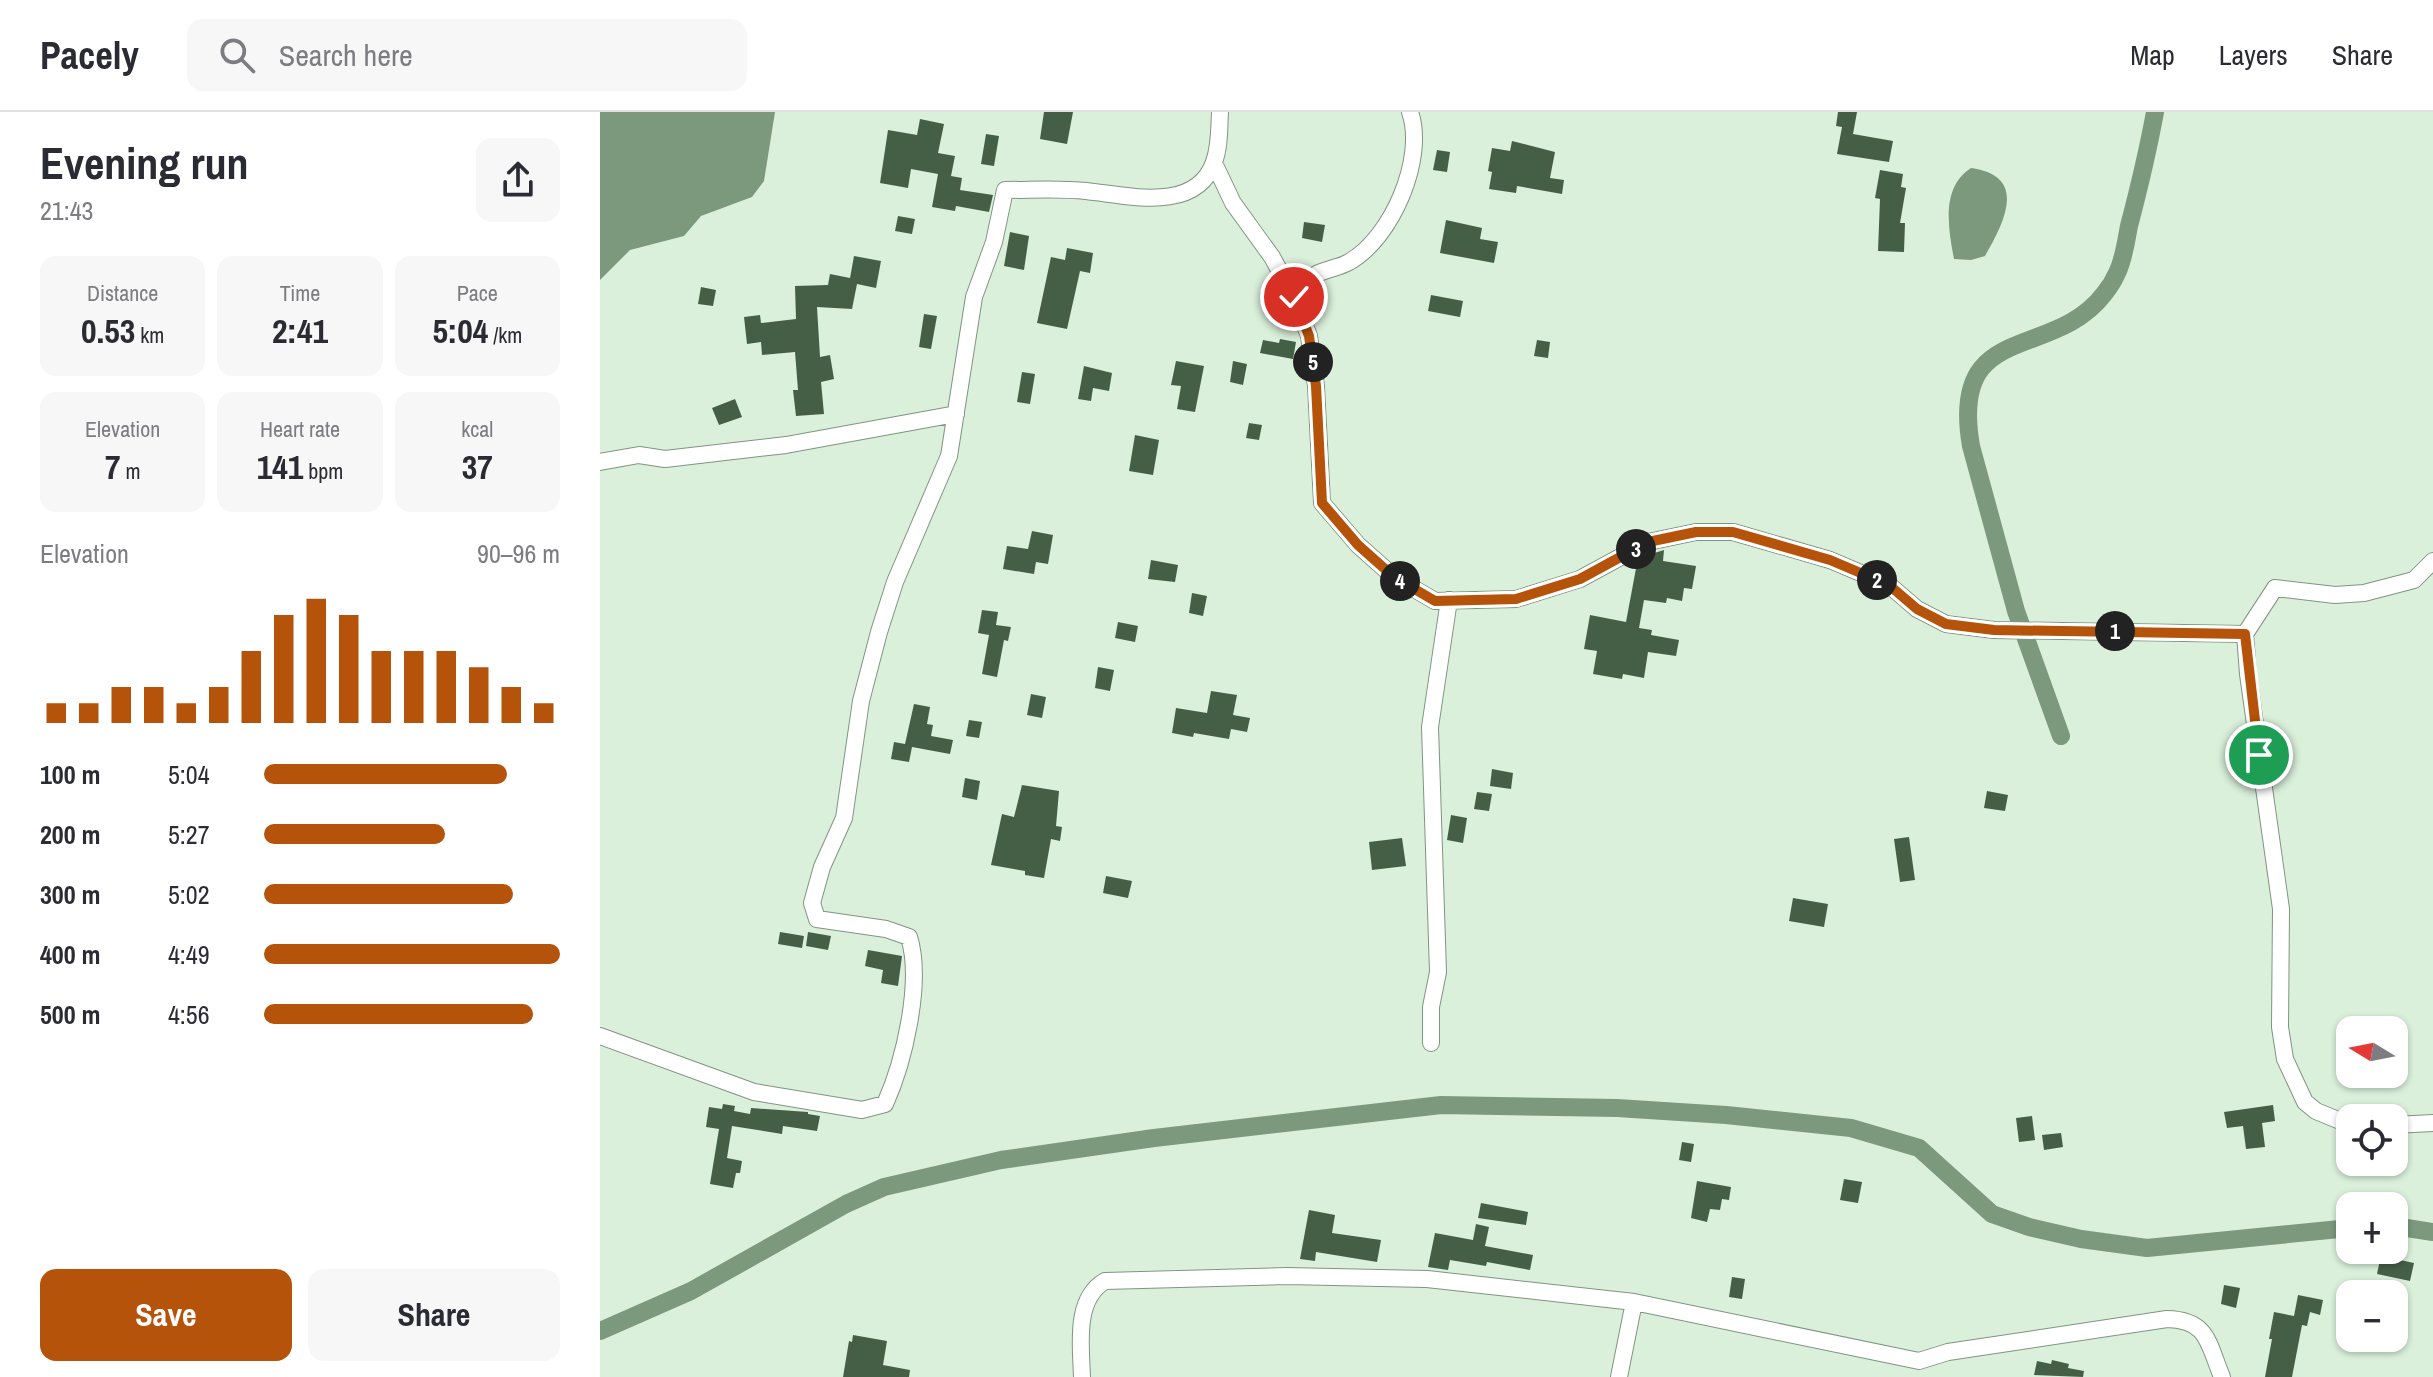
<!DOCTYPE html>
<meta charset="utf-8">
<style>
body{margin:0;font-family:"Archivo Narrow",sans-serif;background:#f7f7f7;color:#2b2b33;height:100vh;display:flex;flex-direction:column;font-size:30px;white-space:nowrap}
*{box-sizing:border-box;margin:0}
p{font-size:26px;color:#7c7c81}
.icon{flex:none;width:44px;height:44px;fill:none;stroke:currentColor;stroke-width:2;stroke-linecap:round;stroke-linejoin:round}
.map{position:relative;flex:1;overflow:hidden}
.details{display:flex;flex-direction:column;background:#fff;width:600px}
.details>*{flex:none}
.needle{width:52px;rotate:280deg}
.fabs{position:absolute;left:1736px;top:904px;display:grid;gap:16px}
.fabs a{display:grid;place-items:center;width:72px;height:72px;border-radius:16px;background:#fff;box-shadow:0 2px 6px #0004;font-size:40px}
.pin{position:absolute;display:grid;place-items:center;width:68px;height:68px;color:#fff;margin:-34px;border:4px solid #fff;border-radius:50%;box-shadow:0 2px 8px #0007}
.km{position:absolute;width:40px;height:40px;margin:-20px;border-radius:50%;background:#222;color:#fff;font-size:22px;line-height:40px;text-align:center}
.round{display:grid;place-items:center;flex:none;width:84px;height:84px;border-radius:16px;background:#f7f7f7}
.headline{display:flex;align-items:center;justify-content:space-between;height:136px;padding:0 40px}
h1{font-size:44px;font-weight:700;line-height:60px}
.figures{display:grid;grid-template-columns:repeat(3,1fr);gap:12px;height:136px;padding:8px 40px}
.figures div{display:grid;align-content:center;border-radius:16px;background:#f7f7f7;text-align:center}
.figures b{font-size:34px;font-weight:700}
.figures small{font-size:22px;font-weight:400}
.figures p{font-size:22px}
.chart{height:224px;padding:16px 40px}
.chart p{display:flex;justify-content:space-between}
.chart svg{width:100%;height:144px;margin-top:8px;stroke:#b45309;stroke-width:6}
.action{display:flex;gap:16px;margin-top:auto;padding:16px 40px}
.action a{flex:1;height:92px;border-radius:16px;background:#b45309;color:#fff;font-size:32px;font-weight:700;line-height:92px;text-align:center}
.action a+a{background:#f7f7f7;color:#2b2b33}
ul{padding:0 40px;list-style:none;font-size:26px}
li{display:grid;grid-template-columns:128px 96px 1fr;align-items:center;height:60px}
li i{height:20px;border-radius:10px;background:#b45309}
header{display:flex;align-items:center;gap:48px;box-sizing:border-box;height:112px;padding:0 40px;background:#fff;border-bottom:2px solid #e1e1e2}
header strong{font-size:38px}
nav{display:flex;gap:44px;margin-inline-start:auto;font-size:28px}
.search{width:560px;height:72px;background:#f7f7f7;display:flex;align-items:center;gap:20px;box-sizing:border-box;padding:0 28px;border-radius:16px;color:#7c7c81;font-size:30px}
main{display:flex;flex:1;min-height:0}
.map>svg:first-child{display:block}
.water{fill:#7c987d}
.lines{fill:none;stroke-linecap:round;stroke-linejoin:round}
.canal{stroke:#7c987d;stroke-width:18}
.building{fill:#455f46}
.street-casing{stroke:#819482;stroke-width:18}
.street{stroke:#fff;stroke-width:16}
.route-casing{stroke:#fff;stroke-width:16}
.route{stroke:#b45309;stroke-width:10}
</style>
<header>
<strong>Pacely</strong>
<div class="search"><svg class="icon" aria-label="search" viewBox="0 0 24 24"><circle cx="10" cy="10" r="6"/><path d="M15 15l6 6"/></svg>Search here</div>
<nav><a>Map</a><a>Layers</a><a>Share</a></nav>
</header>
<main>
<section class="details">
<div class="headline"><div><h1>Evening run</h1><p>21:43</p></div><a class="round"><svg class="icon" aria-label="share" viewBox="0 0 24 24"><path d="M12 15V3M7 8l5-5 5 5M5 13v7h14v-7"/></svg></a></div>
<div class="figures">
<div><p>Distance</p><b>0.53<small> km</small></b></div>
<div><p>Time</p><b>2:41</b></div>
<div><p>Pace</p><b>5:04<small> /km</small></b></div>
</div>
<div class="figures">
<div><p>Elevation</p><b>7<small> m</small></b></div>
<div><p>Heart rate</p><b>141<small> bpm</small></b></div>
<div><p>kcal</p><b>37</b></div>
</div>
<div class="chart"><p><span>Elevation</span>90–96 m</p>
<svg viewBox="0 0 160 44" preserveAspectRatio="none"><path d="M5 44V38M15 44V38M25 44V33M35 44V33M45 44V38M55 44V33M65 44V22M75 44V11M85 44V6M95 44V11M105 44V22M115 44V22M125 44V22M135 44V27M145 44V33M155 44V38"/></svg>
</div>
<ul>
<li><b>100 m</b>5:04<i style="width:82%"></i></li>
<li><b>200 m</b>5:27<i style="width:61%"></i></li>
<li><b>300 m</b>5:02<i style="width:84%"></i></li>
<li><b>400 m</b>4:49<i style="width:100%"></i></li>
<li><b>500 m</b>4:56<i style="width:91%"></i></li>
</ul>
<div class="action"><a>Save</a><a>Share</a></div>
</section>
<div class="map">
<svg width="1833" height="1265" viewBox="0 0 1833 1265">
<rect width="100%" height="100%" fill="#daf0db"/>
<path class="water" d="M 0,0 L 175,0 L 164,69 L 152,85 L 101,104 L 84,124 L 30,138 L 0,168 Z
M 1371,56 C 1428,64 1405,109 1385,144 L 1371,148 L 1354,147 C 1348,116 1341,75 1371,56 Z"/>
<g class="lines">
<path class="canal" d="M 1461,624 L 1416,499 L 1371,334 C 1349,207 1452,250 1504,182 C 1509,176 1514,168 1517,161 C 1524,147 1526,129 1529,114 C 1539,76 1548,38 1555,0
M 1794,1114 L 1833,1120
M 0,1219 L 91,1179 L 246,1092 L 284,1075 L 401,1048 L 554,1026 L 841,993 L 1017,996 L 1126,1003 L 1251,1016 L 1319,1036 L 1392,1102 L 1429,1115 L 1481,1127 L 1547,1136 L 1750,1116"/>
</g>
<path class="building" d="M 444,0 L 473,0 L 467,32 L 440,27 Z
M 1238,0 L 1257,0 L 1253,22 L 1293,29 L 1289,50 L 1237,42 L 1242,15 L 1236,14 Z
M 320,7 L 344,12 L 338,41 L 355,44 L 351,64 L 362,66 L 360,78 L 393,83 L 389,100 L 356,94 L 355,99 L 332,95 L 338,62 L 311,57 L 308,76 L 280,71 L 288,18 L 317,23 Z
M 386,22 L 399,24 L 394,54 L 381,52 Z
M 912,29 L 955,40 L 950,66 L 964,68 L 962,82 L 917,74 L 916,81 L 889,77 L 892,60 L 888,59 L 892,36 L 910,39 Z
M 837,38 L 850,40 L 847,60 L 833,58 Z
M 1280,58 L 1303,62 L 1301,75 L 1306,76 L 1300,111 L 1305,111 L 1304,140 L 1278,139 L 1280,87 L 1275,86 Z
M 298,104 L 315,107 L 312,122 L 295,119 Z
M 846,108 L 882,116 L 880,127 L 898,130 L 894,151 L 840,141 Z
M 704,110 L 725,113 L 722,130 L 702,126 Z
M 410,120 L 429,124 L 424,158 L 404,154 Z
M 467,136 L 493,141 L 490,161 L 480,159 L 467,217 L 437,211 L 451,145 L 465,148 Z
M 254,144 L 281,149 L 276,176 L 257,172 L 252,197 L 217,195 L 220,245 L 230,243 L 234,267 L 221,270 L 224,302 L 196,304 L 193,278 L 198,278 L 195,240 L 162,243 L 161,230 L 147,232 L 144,205 L 160,203 L 161,211 L 196,207 L 195,174 L 228,173 L 230,162 L 250,166 Z
M 101,175 L 116,178 L 113,194 L 98,192 Z
M 831,183 L 863,189 L 860,205 L 828,199 Z
M 324,202 L 337,204 L 331,237 L 319,235 Z
M 680,227 L 696,230 L 693,247 L 660,241 L 663,228 L 679,231 Z
M 937,228 L 950,230 L 948,246 L 934,244 Z
M 576,249 L 604,254 L 595,300 L 577,297 L 581,274 L 571,273 Z
M 633,249 L 647,252 L 643,273 L 630,270 Z
M 484,254 L 512,261 L 509,279 L 493,276 L 491,289 L 478,287 Z
M 422,260 L 435,262 L 430,292 L 417,290 Z
M 135,287 L 142,305 L 119,313 L 112,296 Z
M 649,311 L 662,313 L 659,328 L 646,326 Z
M 535,323 L 559,328 L 553,363 L 529,359 Z
M 432,419 L 453,423 L 448,452 L 436,450 L 434,462 L 403,457 L 407,434 L 428,437 Z
M 1064,438 L 1063,449 L 1096,454 L 1092,477 L 1084,476 L 1082,489 L 1067,486 L 1066,491 L 1044,488 L 1039,516 L 1052,518 L 1051,523 L 1079,528 L 1076,544 L 1048,540 L 1044,566 L 1023,562 L 1022,567 L 993,562 L 997,539 L 984,537 L 990,503 L 1026,510 L 1037,451 L 1046,452 L 1048,443 Z
M 551,448 L 578,453 L 575,470 L 548,467 Z
M 592,481 L 607,484 L 603,504 L 589,501 Z
M 382,498 L 398,500 L 396,513 L 411,515 L 408,529 L 404,528 L 397,565 L 382,562 L 389,523 L 378,521 Z
M 518,510 L 538,514 L 535,530 L 515,526 Z
M 498,555 L 514,558 L 510,579 L 495,576 Z
M 611,579 L 637,583 L 633,603 L 650,606 L 647,620 L 631,617 L 629,627 L 594,621 L 593,625 L 572,621 L 576,596 L 607,601 Z
M 431,582 L 446,585 L 442,606 L 427,603 Z
M 314,592 L 330,595 L 327,612 L 333,613 L 331,624 L 353,628 L 350,642 L 312,635 L 309,650 L 291,647 L 294,630 L 305,632 Z
M 369,608 L 382,610 L 379,626 L 366,624 Z
M 892,657 L 913,661 L 911,677 L 890,674 Z
M 365,666 L 380,669 L 377,688 L 362,685 Z
M 422,673 L 459,679 L 456,714 L 462,715 L 460,729 L 451,727 L 444,766 L 425,763 L 425,759 L 391,753 L 402,702 L 414,705 Z
M 1387,679 L 1408,683 L 1405,699 L 1384,696 Z
M 877,680 L 892,682 L 889,699 L 874,697 Z
M 851,703 L 867,706 L 863,731 L 847,728 Z
M 1309,725 L 1315,768 L 1300,770 L 1294,727 Z
M 802,726 L 806,754 L 772,758 L 769,730 Z
M 506,764 L 532,769 L 528,786 L 503,781 Z
M 1193,786 L 1228,792 L 1224,815 L 1189,809 Z
M 180,820 L 204,824 L 202,836 L 178,832 Z
M 208,820 L 231,824 L 228,838 L 206,834 Z
M 268,838 L 302,844 L 298,874 L 281,871 L 283,858 L 265,854 Z
M 123,992 L 135,994 L 134,999 L 150,1002 L 151,996 L 208,1000 L 208,1002 L 220,1004 L 217,1019 L 183,1014 L 182,1022 L 132,1014 L 127,1046 L 142,1049 L 140,1061 L 136,1061 L 133,1076 L 110,1072 L 119,1017 L 106,1015 L 109,995 L 122,997 Z
M 1673,993 L 1675,1009 L 1662,1011 L 1665,1035 L 1646,1037 L 1643,1014 L 1627,1016 L 1624,1000 Z
M 1432,1004 L 1435,1028 L 1419,1030 L 1416,1006 Z
M 1461,1021 L 1463,1035 L 1444,1038 L 1442,1023 Z
M 1082,1030 L 1094,1032 L 1091,1050 L 1079,1048 Z
M 1244,1067 L 1262,1070 L 1258,1091 L 1240,1088 Z
M 1097,1069 L 1131,1075 L 1129,1088 L 1122,1087 L 1120,1098 L 1110,1097 L 1107,1110 L 1091,1106 Z
M 881,1091 L 928,1100 L 926,1113 L 878,1106 Z
M 709,1098 L 735,1103 L 732,1121 L 781,1128 L 777,1150 L 716,1140 L 715,1149 L 700,1147 Z
M 876,1112 L 889,1115 L 885,1134 L 933,1143 L 930,1158 L 887,1150 L 886,1154 L 850,1148 L 848,1158 L 828,1155 L 835,1121 L 873,1128 Z
M 1782,1138 L 1802,1138 L 1800,1148 L 1814,1151 L 1810,1169 L 1777,1162 Z
M 1132,1165 L 1145,1167 L 1142,1187 L 1129,1185 Z
M 1624,1173 L 1640,1176 L 1636,1196 L 1621,1192 Z
M 1698,1183 L 1723,1188 L 1720,1203 L 1710,1200 L 1707,1214 L 1702,1213 L 1692,1265 L 1665,1265 L 1672,1227 L 1669,1227 L 1674,1200 L 1694,1204 Z
M 253,1223 L 287,1229 L 283,1253 L 310,1258 L 309,1265 L 243,1265 L 249,1229 L 252,1230 Z
M 1452,1248 L 1469,1252 L 1468,1256 L 1484,1259 L 1483,1265 L 1434,1263 L 1437,1249 L 1451,1252 Z"/>
<g class="lines">
<defs>
<path id="street" d="M 614,51 L 633,91 L 672,145 L 694,185 L 709,224 L 716,274 L 722,391 L 758,433 L 794,465 L 835,489 L 916,487 L 980,467 L 1048,430 L 1096,420 L 1133,420 L 1230,448 L 1289,473 L 1317,497 L 1346,512 L 1394,518 L 1645,522
M 694,185 C 700,179 707,169 715,163 C 725,157 739,156 749,150 C 792,126 826,46 810,0
M 0,350 L 39,343 L 65,347 L 186,333 L 356,302
M 0,924 L 154,980 L 262,998 L 285,992 C 304,950 323,870 309,825 L 286,817 L 217,807 L 212,791 L 222,755 L 244,706 L 261,589 L 279,520 L 295,470 L 349,344 L 374,185 L 394,130 L 405,78 C 432,78 460,76 486,79 C 527,83 596,102 614,50 C 620,34 619,16 620,0
M 831,931 L 831,895 L 838,860 L 830,615 L 849,488
M 1750,1013 L 1716,999 L 1705,990 L 1685,947 L 1680,915 L 1681,797 L 1648,562 L 1645,522 L 1675,476 L 1735,483 L 1764,481 L 1814,468 L 1833,449
M 1794,1013 L 1833,1011
M 482,1265 C 481,1234 474,1187 505,1169 L 686,1164 L 827,1167 L 1034,1190 L 1319,1249 L 1348,1240 L 1567,1207 C 1609,1208 1608,1232 1622,1265
M 1019,1265 L 1034,1190"/>
</defs>
<use href="#street" class="street-casing"/>
<use href="#street" class="street"/>
</g>
<g class="lines">
<defs>
<path id="route" d="M 694,185 L 709,224 L 716,274 L 722,391 L 758,433 L 794,465 L 835,489 L 916,487 L 980,467 L 1048,430 L 1096,420 L 1133,420 L 1230,448 L 1289,473 L 1317,497 L 1346,512 L 1394,518 L 1645,522 L 1659,643"/>
</defs>
<use href="#route" class="route-casing"/>
<use href="#route" class="route"/>
</g>
</svg>
<div class="fabs">
<a><svg class="needle" viewBox="-14 -14 28 28"><path d="M0-13l5 13h-10z" fill="#e53935"/><path d="M0 13l5-13h-10z" fill="#7c7c81"/></svg></a>
<a><svg class="icon" aria-label="locate" viewBox="0 0 24 24"><circle cx="12" cy="12" r="6"/><path d="M12 2v4M12 18v4M2 12h4M18 12h4"/></svg></a>
<a>+</a>
<a>−</a>
</div>
<div class="pin" style="left:1659px;top:643px;background:#1e9e55"><svg class="icon" aria-label="arrive" viewBox="0 0 24 24"><path d="M6 21V4h12l-3 4 3 4H6"/></svg></div>
<div class="pin" style="left:694px;top:185px;background:#d93025"><svg class="icon" aria-label="check" viewBox="0 0 24 24"><path d="M5 12l5 5 9-10"/></svg></div>
<b class="km" style="left:1515px;top:519px">1</b>
<b class="km" style="left:1277px;top:468px">2</b>
<b class="km" style="left:1036px;top:437px">3</b>
<b class="km" style="left:800px;top:469px">4</b>
<b class="km" style="left:713px;top:250px">5</b>
</div>
</main>
